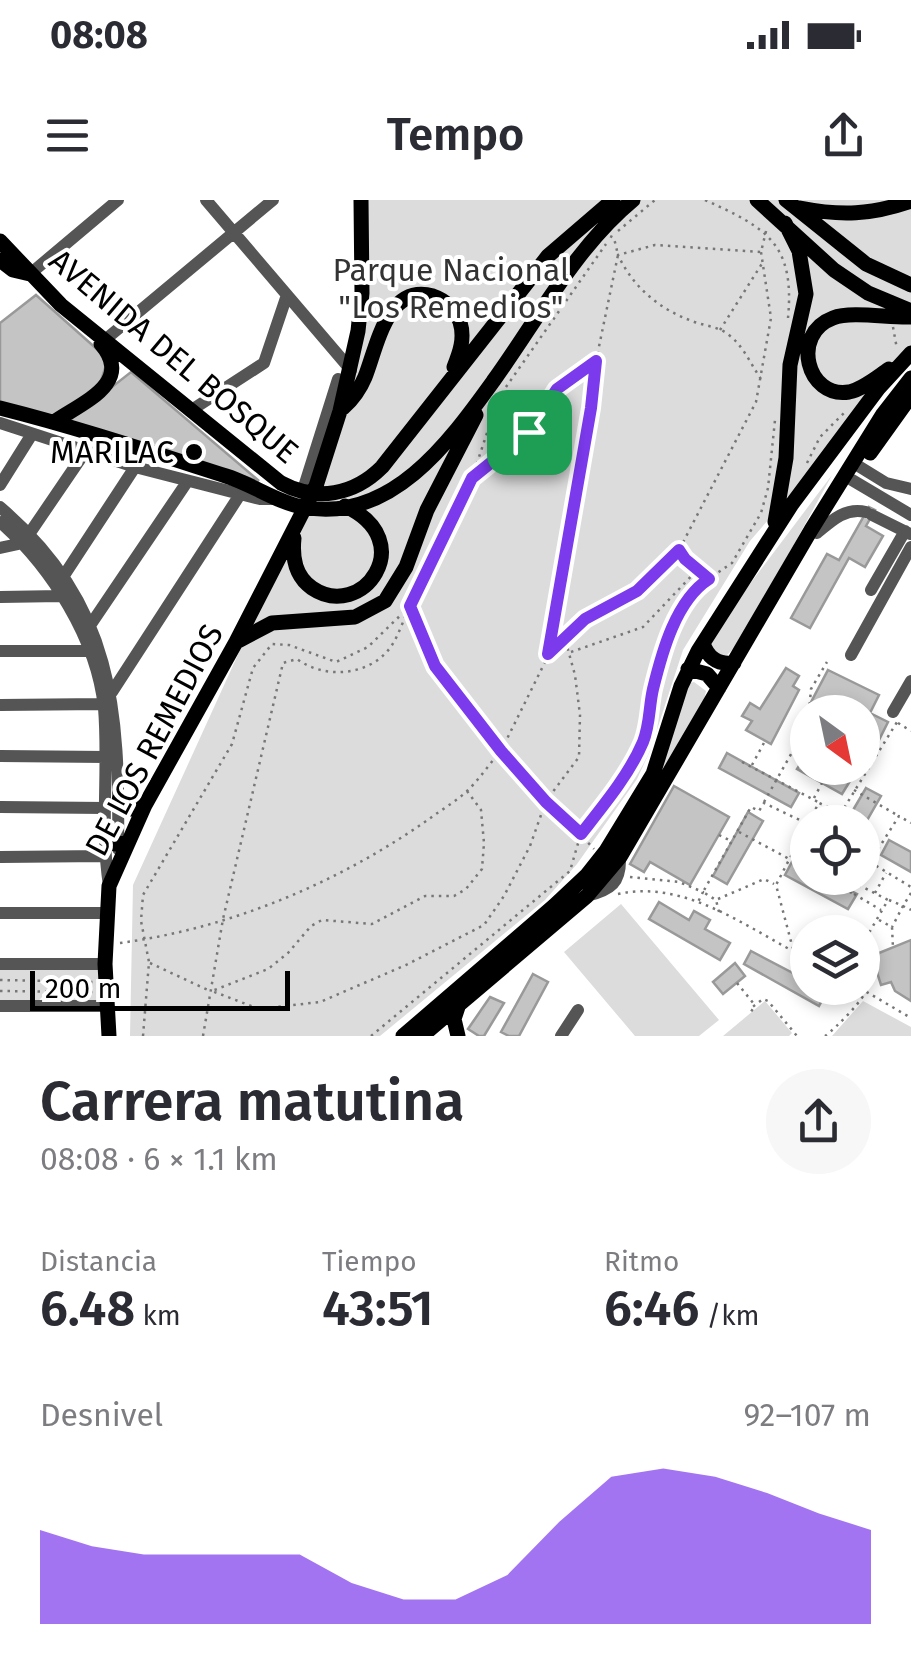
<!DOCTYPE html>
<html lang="es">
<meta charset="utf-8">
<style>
body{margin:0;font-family:"Fira Sans",sans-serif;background:#f7f7f7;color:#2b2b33;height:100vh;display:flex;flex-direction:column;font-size:38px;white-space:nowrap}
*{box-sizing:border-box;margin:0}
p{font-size:32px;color:#7c7c81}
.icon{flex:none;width:55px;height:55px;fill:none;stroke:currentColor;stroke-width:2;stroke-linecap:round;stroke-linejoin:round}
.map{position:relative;height:836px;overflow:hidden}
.sheet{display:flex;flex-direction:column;background:#fff;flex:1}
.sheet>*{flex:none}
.needle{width:65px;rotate:147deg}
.fabs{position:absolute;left:790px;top:495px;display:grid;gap:20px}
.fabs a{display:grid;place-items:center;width:90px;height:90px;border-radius:50%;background:#fff;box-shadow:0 5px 15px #0003;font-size:50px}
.scale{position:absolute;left:30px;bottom:25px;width:260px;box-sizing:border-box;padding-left:10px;border:5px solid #000;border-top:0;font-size:28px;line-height:35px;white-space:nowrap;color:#000;-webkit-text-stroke:8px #fff;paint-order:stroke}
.pin{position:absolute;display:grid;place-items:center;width:85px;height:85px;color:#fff;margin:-42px;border-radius:20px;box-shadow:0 5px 15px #0006}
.round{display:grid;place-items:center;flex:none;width:105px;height:105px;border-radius:52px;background:#f7f7f7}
.headline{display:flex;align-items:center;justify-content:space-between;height:170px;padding:0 40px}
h1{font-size:55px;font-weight:600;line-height:75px}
.metrics{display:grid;grid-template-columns:repeat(3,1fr);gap:15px;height:170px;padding:10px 40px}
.metrics div{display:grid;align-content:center}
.metrics b{font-size:50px;font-weight:600}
.metrics small{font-size:28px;font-weight:400}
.metrics p{font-size:28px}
.chart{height:280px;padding:20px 40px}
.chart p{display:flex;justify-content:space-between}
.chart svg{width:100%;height:180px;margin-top:10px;fill:#7c3aed;opacity:.7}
.status{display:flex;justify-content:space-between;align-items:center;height:70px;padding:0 50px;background:#fff;direction:ltr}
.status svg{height:28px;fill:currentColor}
header{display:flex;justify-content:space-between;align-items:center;height:130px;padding:0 40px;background:#fff;font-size:45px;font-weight:600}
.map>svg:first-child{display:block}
.green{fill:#dcdcdc}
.building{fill:#c4c4c4;stroke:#999;stroke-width:2.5}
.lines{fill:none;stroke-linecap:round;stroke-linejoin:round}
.path{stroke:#777;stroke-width:2.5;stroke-dasharray:2.5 5;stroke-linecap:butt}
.minor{stroke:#555;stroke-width:12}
.major{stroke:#000;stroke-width:15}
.route-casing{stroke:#fff;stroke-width:20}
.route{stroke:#7c3aed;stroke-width:12}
.poi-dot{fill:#000;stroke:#fff;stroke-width:4}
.labels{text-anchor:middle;stroke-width:8;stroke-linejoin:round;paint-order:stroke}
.park-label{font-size:32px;fill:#333;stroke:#fff}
.street-label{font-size:32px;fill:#000;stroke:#fff}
.poi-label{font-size:32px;fill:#000;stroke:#fff;text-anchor:end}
</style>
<div class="status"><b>08:08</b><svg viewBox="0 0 49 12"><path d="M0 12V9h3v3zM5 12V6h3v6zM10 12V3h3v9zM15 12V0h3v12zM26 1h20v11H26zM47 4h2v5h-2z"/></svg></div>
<header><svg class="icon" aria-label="menu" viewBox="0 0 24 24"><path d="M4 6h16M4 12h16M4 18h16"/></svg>Tempo<svg class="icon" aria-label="share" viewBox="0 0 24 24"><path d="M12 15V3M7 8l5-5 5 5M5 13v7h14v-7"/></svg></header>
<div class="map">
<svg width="911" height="836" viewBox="0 0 911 836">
<rect width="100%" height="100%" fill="#fff"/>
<path class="green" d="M 360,0 L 911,0 L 911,154 L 750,341 L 683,450 L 650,551 L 637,579 L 577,664 L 545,700 L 380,836 L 130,836 L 133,685 L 251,426 L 359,157 Z
M 832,275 L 741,441 L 727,455 L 720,456 L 710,445 L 722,421 Z
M 694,482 L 706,491 L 704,500 L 632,628 L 685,484 Z
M 621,704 L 719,820 L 699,836 L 635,836 L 564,752 Z
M 102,767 L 103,802 L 0,802 L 0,768 Z
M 765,801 L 792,833 L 789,836 L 723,836 Z
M 863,801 L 911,827 L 911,836 L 832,836 Z"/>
<path class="building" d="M 36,95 L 108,159 L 99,187 L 53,219 L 0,205 L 0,123 Z
M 131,172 L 259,281 L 65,224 Z
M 869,307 L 875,310 L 866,326 L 883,336 L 865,367 L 849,358 L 810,428 L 791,418 L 827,354 L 839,360 Z
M 786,468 L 799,476 L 793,486 L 799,490 L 771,544 L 746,530 L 752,521 L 742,516 L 750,503 L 760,509 Z
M 828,470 L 879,495 L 870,513 L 888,522 L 875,548 L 862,541 L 862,512 L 822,512 L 809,506 Z
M 808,552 L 808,568 L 858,568 L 842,594 L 797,569 Z
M 727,553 L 799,593 L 791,607 L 719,568 Z
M 674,586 L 729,617 L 690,685 L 650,662 L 644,672 L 630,664 Z
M 866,588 L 881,596 L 862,629 L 862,622 L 846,622 Z
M 748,612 L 763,621 L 727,684 L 713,676 Z
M 889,640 L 911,652 L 911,672 L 881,655 Z
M 793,660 L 808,668 L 808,678 L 826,678 L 857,694 L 848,709 L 785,675 Z
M 659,702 L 689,720 L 694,711 L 710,720 L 705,729 L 730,743 L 720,760 L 649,719 Z
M 911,740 L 911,801 L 895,791 L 891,782 L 881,785 L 875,766 L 879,753 Z
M 751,751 L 808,781 L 808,788 L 827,791 L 819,806 L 744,764 Z
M 735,763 L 745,776 L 723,794 L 713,782 Z
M 533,774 L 548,782 L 519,836 L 509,836 L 501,832 Z
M 490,797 L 504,803 L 484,836 L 479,836 L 468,829 Z"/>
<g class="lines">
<path class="path" d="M 705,0 C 767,28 795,44 788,118
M 618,31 L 655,0
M 893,127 L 897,149
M 720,130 L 763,62
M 761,179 C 750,163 744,147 729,135 C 718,126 704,126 692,121 C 659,109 633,87 618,55 L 655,45 L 761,52 L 767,27
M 807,263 L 820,237 L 847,210
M 472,278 L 499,197 L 606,44
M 680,352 L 709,379
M 410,406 L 435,465 L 501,551 L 549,454 L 596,161 L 618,55 L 614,38 L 610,36
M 552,451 L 585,419 L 637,391 L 679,350 L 756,202 L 771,118 L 761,52
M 571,452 L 643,427 L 699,368
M 809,512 L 811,489 L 827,462
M 898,523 L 911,531
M 742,562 L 818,602
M 752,565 L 765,541
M 854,590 L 897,615
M 467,591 L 481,610 L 484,643 L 482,669 L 466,689 L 454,696 L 425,696 L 372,724 L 322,720 L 311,726 L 288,753 L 268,769 L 212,791 L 259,809 L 320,802 L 406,765 L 484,725 L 504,696 L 530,646 L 546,601 L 579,557 L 580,515 L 575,475 L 565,439
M 814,598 L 822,583
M 764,602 L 808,524
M 808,622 L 819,603 L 841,613 L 897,522
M 836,622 L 840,615
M 739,632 L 808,669
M 719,635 L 731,641
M 870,662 L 899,616 L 911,623
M 862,675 L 870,662 L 911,687
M 630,677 L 679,682 L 703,692 L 698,702
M 823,678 L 852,693 L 857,684 L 888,700 L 866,738 L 862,736
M 859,678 L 860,678
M 875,693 L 886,673
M 911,693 L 903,706 L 911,710
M 618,694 C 687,679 748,729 808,759
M 854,694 L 881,710
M 718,699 L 764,679 L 774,684
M 889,700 L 903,706 L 892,727
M 719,712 L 716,700 L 703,692 L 751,607 L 759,611 L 764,603 L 808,624
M 879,720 L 892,727 L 893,748
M 847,732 L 850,728 L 857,732
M 120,743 C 231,728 338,683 429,619 C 441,610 455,602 466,592 C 479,580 489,564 501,551 L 594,649
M 793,749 L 776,685 L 806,627
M 150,763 L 210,791
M 804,779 L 808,773
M 0,780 L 95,782
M 737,783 L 754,804
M 860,788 L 911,818
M 0,791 L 94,792
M 753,811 L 750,809 L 763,799 L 768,801 L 797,836
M 143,836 L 149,762 L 141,721 L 143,695 L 232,544 L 253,468 L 272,444 L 289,445 L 336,462 L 368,447 L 410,406 L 472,279 L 529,232 L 557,189 L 596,161
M 203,836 L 223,719 L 283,463 L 297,459 C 325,480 372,476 392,445 C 399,434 404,419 409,407
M 371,836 L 570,671 L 581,633 L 624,576 L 642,543 L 662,459 L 684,406 L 698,386 L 732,363 L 761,313 L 768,288 L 775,220
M 825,836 C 837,827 865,799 869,785 C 872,771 869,757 873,743 L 867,738"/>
<path class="minor" d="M 206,0 L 351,170
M 30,74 L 118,0
M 106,139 L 273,0
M 190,211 L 264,163 L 287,95
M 0,223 L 135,267 L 260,299 L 276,299
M 860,267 L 886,283 L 911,289
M 852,280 L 911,315
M 0,285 L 32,234
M 302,293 L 338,179
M 0,307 C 114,405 120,509 118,649
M 872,315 L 910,334
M 0,322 C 51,367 97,439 104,508 C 109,568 100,627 109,686
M 817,333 C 832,320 846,307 866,312
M 0,348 L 23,343 L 85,252
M 63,377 L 135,267
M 871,390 L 905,331
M 0,397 L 61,396
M 87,430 L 187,282
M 0,451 L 89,451 L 96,448
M 851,455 L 911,347
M 112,492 L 241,293
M 0,505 L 103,504
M 893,512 L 911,481
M 0,556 L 106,557
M 0,607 L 105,608
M 0,657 L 104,656
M 587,696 C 611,690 621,683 620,657
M 0,713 L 108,713
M 0,764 L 105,764
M 0,806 L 107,806
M 561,836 L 578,810"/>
<path class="major" d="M 757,0 L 834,70 L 868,93 L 911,111
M 786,0 L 866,64 L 911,85
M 800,8 C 841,16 871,15 911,1
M 0,41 L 61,105 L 281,283 C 317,302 354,295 382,267 L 548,56 L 613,0
M 0,60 L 13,70 L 30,74
M 889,169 C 877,177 863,189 849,192 C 807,199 790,134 833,118 C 851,111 889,118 911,117
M 0,208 C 76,227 151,252 226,276 C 252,284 278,303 303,307 C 391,324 450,241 494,180 C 538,119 575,48 633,0
M 343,208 C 353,199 360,189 365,177 C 377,147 387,83 433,96 C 445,100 456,110 460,122 C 465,138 460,152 454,167
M 54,222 C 83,202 134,183 101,144
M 870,253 L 911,196
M 775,322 L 786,258 L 790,165 L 806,94 L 799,51 L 785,23
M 294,338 C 292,358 295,376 312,388 C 362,422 421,341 345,306
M 236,442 L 272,423 L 355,417 L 385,401 L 406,367 L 427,310 L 476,215
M 703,443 C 708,458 718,465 734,463
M 688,469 L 707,474 L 719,488
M 119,600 L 130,609 L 145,605
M 105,636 L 115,644 L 128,642
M 109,836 L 105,764 L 109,686 L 145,605 L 236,442 L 316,286 L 340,211 L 358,131 L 362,93 L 361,0
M 403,836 L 554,706 L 587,675 L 606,651 L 653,574 L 681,486 L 698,451 L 792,304 L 878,189 L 911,153
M 422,836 L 587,696 L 620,657 L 811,330 L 883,214 L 911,178
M 458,836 L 454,819 L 458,807"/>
</g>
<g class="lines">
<defs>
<path id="route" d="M 596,161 L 591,208 L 548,454 L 585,419 L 637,391 L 679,350 L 685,359 L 709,379 C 676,400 662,452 653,489 C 649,506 650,525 643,542 C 629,575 603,606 581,634 L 546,602 L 501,551 L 435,466 L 410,406 L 472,278 L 529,232 L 557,189 Z"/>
</defs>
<use href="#route" class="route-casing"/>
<use href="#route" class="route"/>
</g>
<circle class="poi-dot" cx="194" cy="252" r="10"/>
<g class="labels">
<g class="park-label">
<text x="451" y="81">Parque Nacional<tspan x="451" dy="37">"Los Remedios"</tspan></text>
</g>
<g class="street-label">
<text transform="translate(174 156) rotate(40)" y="11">AVENIDA DEL BOSQUE</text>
<text transform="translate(154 540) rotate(-62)" y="11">DE LOS REMEDIOS</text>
</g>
<g class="poi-label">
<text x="174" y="263">MARILAC</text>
</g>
</g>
</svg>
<div class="fabs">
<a><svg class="needle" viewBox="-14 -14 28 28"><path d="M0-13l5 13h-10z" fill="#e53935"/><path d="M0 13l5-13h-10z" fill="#7c7c81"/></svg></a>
<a><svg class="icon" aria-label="locate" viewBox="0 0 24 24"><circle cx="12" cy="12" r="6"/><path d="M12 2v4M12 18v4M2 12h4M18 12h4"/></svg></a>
<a><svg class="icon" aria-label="layers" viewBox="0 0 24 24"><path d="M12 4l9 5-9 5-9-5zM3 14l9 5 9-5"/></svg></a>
</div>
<div class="scale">200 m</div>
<div class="pin" style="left:529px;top:232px;background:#1e9e55"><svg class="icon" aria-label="arrive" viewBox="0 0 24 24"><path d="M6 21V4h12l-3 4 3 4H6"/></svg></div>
</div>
<section class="sheet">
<div class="headline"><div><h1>Carrera matutina</h1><p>08:08 · 6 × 1.1 km</p></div><a class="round"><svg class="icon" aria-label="share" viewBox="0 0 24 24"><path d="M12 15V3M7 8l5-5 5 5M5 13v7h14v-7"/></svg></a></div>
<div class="metrics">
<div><p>Distancia</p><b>6.48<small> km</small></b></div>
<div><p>Tiempo</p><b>43:51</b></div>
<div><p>Ritmo</p><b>6:46<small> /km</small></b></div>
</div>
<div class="chart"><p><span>Desnivel</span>92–107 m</p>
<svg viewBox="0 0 160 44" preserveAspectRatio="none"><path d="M0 44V21L10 25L20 27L30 27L40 27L50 27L60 34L70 38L80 38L90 32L100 19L110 8L120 6L130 8L140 12L150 17L160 21V44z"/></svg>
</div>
</section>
